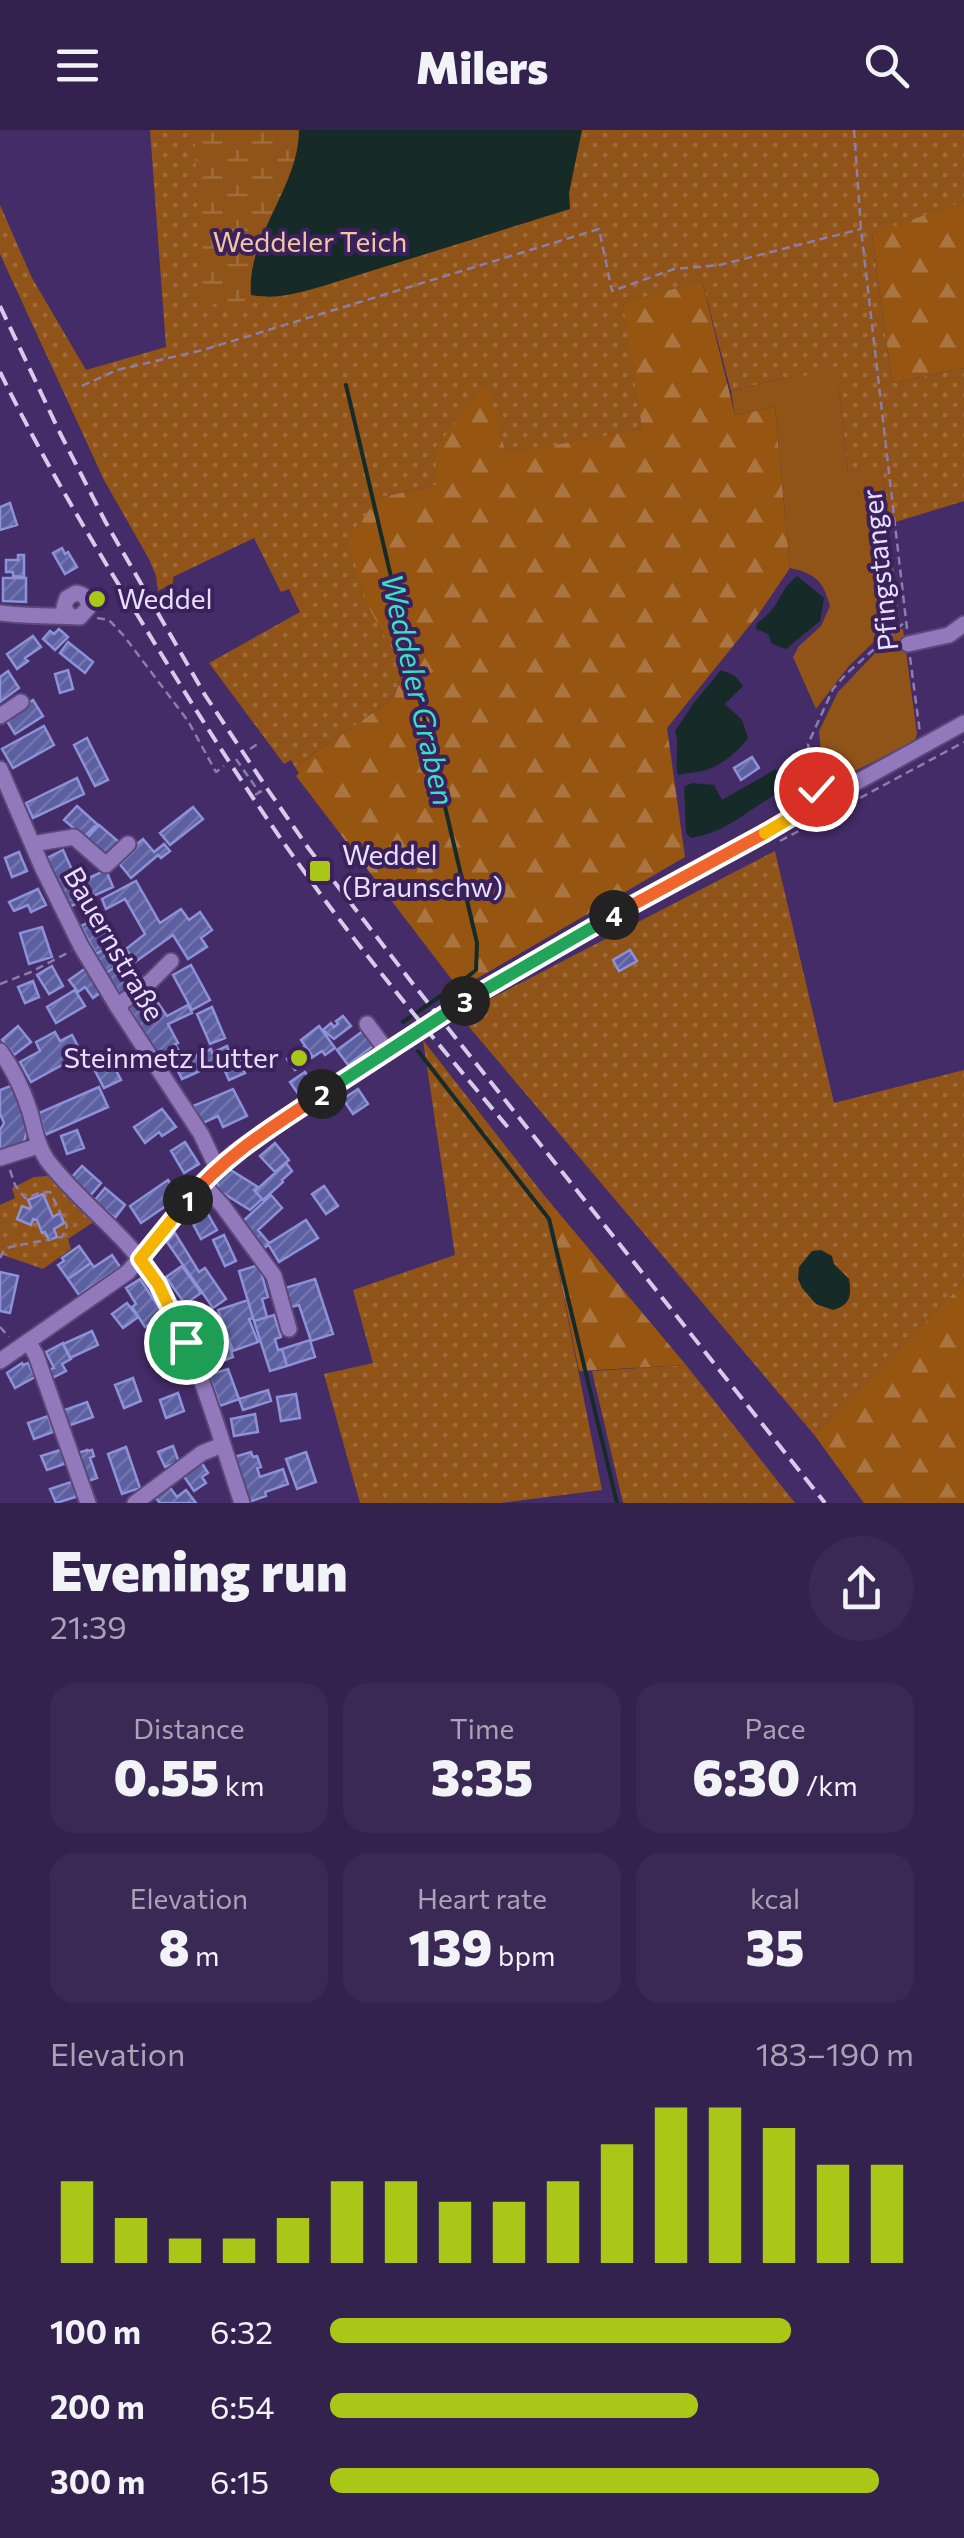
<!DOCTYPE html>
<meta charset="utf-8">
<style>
body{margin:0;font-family:Commissioner,sans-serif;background:#3b2955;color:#f1f3f6;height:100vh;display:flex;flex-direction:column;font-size:38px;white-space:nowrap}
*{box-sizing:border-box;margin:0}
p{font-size:32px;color:#a9a3b6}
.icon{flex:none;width:55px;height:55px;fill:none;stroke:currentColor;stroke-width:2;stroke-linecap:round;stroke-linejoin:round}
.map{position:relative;height:1373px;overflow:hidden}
.details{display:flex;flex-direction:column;background:#33214e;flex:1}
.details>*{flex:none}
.pin{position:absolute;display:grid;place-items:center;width:85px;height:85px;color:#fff;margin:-42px;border:5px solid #fff;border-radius:50%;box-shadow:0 2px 10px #0007}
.km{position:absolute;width:50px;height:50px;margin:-25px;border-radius:50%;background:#222;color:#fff;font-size:28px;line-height:50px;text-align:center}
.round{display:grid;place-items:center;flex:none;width:105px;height:105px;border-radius:52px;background:#3b2955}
.head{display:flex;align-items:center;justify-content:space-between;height:170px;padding:0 50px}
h1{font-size:55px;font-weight:800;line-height:75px}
.metrics{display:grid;grid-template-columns:repeat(3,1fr);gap:15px;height:170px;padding:10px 50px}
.metrics div{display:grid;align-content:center;border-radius:25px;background:#3b2955;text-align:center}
.metrics b{font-size:50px;font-weight:800}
.metrics small{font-size:28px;font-weight:400}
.metrics p{font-size:28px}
.chart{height:280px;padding:20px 50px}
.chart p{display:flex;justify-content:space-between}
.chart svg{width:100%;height:180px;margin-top:10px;stroke:#aac718;stroke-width:6}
ul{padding:0 50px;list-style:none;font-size:32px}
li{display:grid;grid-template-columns:160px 120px 1fr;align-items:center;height:75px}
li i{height:25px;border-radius:12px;background:#aac718}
header{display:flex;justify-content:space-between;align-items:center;height:130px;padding:0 50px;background:#33214e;font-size:45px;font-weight:800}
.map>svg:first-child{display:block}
.grass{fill:url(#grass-dots)}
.forest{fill:url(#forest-firs)}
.wetland{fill:url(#wetland-marsh)}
.garden{fill:#905419}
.water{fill:#162b27}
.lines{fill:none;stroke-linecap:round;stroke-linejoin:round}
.stream{stroke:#162b27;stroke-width:4}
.building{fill:url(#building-hatch);stroke:#8d92d8;stroke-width:2.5}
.minor-casing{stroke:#5c4779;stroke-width:19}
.path{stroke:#8e7dab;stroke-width:2.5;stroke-dasharray:8 5;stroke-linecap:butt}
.minor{stroke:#9179bc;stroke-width:15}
.rail{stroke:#d6cbec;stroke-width:4;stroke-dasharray:15 8;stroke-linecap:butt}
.split-1-casing{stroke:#fff;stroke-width:20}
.split-2-casing{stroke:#fff;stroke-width:20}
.split-3-casing{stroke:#fff;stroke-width:20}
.split-4-casing{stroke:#fff;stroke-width:20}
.split-5-casing{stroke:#fff;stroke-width:20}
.split-6-casing{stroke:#fff;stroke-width:20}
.split-1{stroke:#f5b400;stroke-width:12}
.split-2{stroke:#f0652b;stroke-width:12}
.split-3{stroke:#22a559;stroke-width:12}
.split-4{stroke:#22a559;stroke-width:12}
.split-5{stroke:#f0652b;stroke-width:12}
.split-6{stroke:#f5b400;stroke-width:12}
.poi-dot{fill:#aac718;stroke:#3a215c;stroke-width:4}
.labels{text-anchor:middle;stroke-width:8;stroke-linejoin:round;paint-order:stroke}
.park-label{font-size:28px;fill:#f2c6a3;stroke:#3a215c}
.street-label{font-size:28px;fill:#e8dffc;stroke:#3a215c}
.poi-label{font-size:28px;fill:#e8dffc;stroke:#3a215c;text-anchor:start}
.water-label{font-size:30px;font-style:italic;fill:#37e1c7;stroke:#3a215c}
</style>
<header><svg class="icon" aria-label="menu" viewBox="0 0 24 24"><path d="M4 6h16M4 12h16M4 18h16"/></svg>Milers<svg class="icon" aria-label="search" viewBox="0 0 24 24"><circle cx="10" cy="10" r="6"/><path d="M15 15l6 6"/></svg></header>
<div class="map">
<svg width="964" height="1373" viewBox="0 0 964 1373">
<defs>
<pattern id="grass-dots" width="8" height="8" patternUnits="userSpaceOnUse" patternTransform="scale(2.5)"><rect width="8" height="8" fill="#905419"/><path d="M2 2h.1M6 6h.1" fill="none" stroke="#a06c3b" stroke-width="1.8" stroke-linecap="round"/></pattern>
<pattern id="forest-firs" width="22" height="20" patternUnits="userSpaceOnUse" patternTransform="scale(2.5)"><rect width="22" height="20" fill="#965510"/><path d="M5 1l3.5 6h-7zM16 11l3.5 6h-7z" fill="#aa7540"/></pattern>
<pattern id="wetland-marsh" width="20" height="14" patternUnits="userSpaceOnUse" patternTransform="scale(2.5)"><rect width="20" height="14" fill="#905419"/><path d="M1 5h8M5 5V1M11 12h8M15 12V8" fill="none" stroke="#a06c3b"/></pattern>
<pattern id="building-hatch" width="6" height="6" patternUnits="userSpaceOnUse" patternTransform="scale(2.5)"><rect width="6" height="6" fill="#5c5fa0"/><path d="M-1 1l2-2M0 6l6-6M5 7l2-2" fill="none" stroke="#7376ae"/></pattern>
</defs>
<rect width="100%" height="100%" fill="#442c68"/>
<path class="grass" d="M 150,0 L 964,0 L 964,71 L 872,105 L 892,253 L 964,238 L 964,371 L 889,394 L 882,339 L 848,341 L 839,258 L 784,248 L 731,261 L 702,151 L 624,173 L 642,299 L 506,325 L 486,255 L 436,355 L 378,368 L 367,475 L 404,538 L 394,568 L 295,637 L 291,630 L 284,634 L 209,533 L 300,482 L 289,459 L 281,462 L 254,408 L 173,447 L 173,453 L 158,461 L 156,446 L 149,429 L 104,350 L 0,124 L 0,75 L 32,148 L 86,240 L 166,217 Z
M 775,721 L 834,973 L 964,940 L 964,1373 L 864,1373 L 816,1307 L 459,885 Z
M 423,910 L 543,1064 L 602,1360 L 501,1373 L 360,1373 L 324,1244 L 373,1233 L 353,1160 L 455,1125 Z
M 51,1046 L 95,1091 L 68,1109 L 71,1119 L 43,1139 L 0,1124 L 0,1075 L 15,1068 L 12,1058 L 34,1047 Z
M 686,1235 L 795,1373 L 623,1373 L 592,1241 Z"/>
<path class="forest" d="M 964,71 L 964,238 L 892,253 L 872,104 Z
M 702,151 L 735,285 L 775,277 L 790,438 L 758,485 L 667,598 L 685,727 L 459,859 L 296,646 L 299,643 L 295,637 L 394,568 L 404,539 L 367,475 L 348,408 L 378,368 L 436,355 L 436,317 L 487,254 L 506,324 L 642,299 L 623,173 Z
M 543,1064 L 686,1235 L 579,1241 Z
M 964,1153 L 964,1373 L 864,1373 L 816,1307 Z"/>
<path class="wetland" d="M 194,0 L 299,0 C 299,58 246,106 251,165 L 233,180 L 202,170 Z"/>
<path class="garden" d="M 834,242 L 839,258 L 848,341 L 882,338 L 899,487 L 848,537 L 816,579 L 793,527 L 799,516 L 821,496 L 830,476 C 823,451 816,444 790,438 L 775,277 L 735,285 L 731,261 L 784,248 Z
M 898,499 L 903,499 L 917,604 L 914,612 L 824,656 L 819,601 L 838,562 Z"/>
<path class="water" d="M 299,0 L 582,0 L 569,63 L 570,79 L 323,156 C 298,163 276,170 251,165 C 246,106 299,58 299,0 Z
M 797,446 L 824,468 L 820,491 L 786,519 L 772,514 L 768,504 L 756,499 L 757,493 C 782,476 777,462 797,446 Z
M 721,540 L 735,546 L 743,556 L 725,574 L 742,590 L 748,608 C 738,622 720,637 702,641 C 694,643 686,643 678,645 C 674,630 680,616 675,601 L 693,574 Z
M 776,639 L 781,661 C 751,678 726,703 691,708 L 686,703 L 684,657 L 692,653 L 714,655 L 722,670 Z
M 821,1120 L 832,1126 L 834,1134 L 849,1149 C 852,1166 850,1175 833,1180 L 816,1174 L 802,1158 L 798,1149 L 799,1137 L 812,1121 Z"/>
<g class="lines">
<path class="stream" d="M 346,255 L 477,813 L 476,840 L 456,856
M 403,892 L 442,865
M 418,921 L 549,1089 L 617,1373"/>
</g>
<path class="building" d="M 10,373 L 17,395 L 0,400 L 0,377 Z
M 62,418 L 65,424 L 68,422 L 77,437 L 65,444 L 53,423 Z
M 18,425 L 24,425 L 24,447 L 13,446 L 13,442 L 6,442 L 6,430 L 18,430 Z
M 3,448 L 26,448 L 26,472 L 3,471 Z
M 59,499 L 68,507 L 55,520 L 43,509 L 50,501 L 54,504 Z
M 33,506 L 41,517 L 25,528 L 28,531 L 17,539 L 7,524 Z
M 68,512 L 93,532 L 85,543 L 60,523 Z
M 68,540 L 73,559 L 60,563 L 55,544 Z
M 8,541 L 19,558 L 0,572 L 0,547 Z
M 33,570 L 43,586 L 15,604 L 5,588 Z
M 44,596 L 54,615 L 13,638 L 2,619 Z
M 87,608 L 108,650 L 95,656 L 74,615 Z
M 752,627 L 759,638 L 741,650 L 734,638 Z
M 77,648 L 84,664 L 33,688 L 26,673 Z
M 77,676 L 97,694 L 84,707 L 64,690 Z
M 193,677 L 203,689 L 170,715 L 160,703 Z
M 99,695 L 119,712 L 106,726 L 87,708 Z
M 143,709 L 154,722 L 164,714 L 170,721 L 161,728 L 158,725 L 131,748 L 117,731 Z
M 63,720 L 78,753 L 106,740 L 113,757 L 69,777 L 47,728 Z
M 19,722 L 27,741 L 12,747 L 5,728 Z
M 136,751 L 160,793 L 181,779 L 189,790 L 200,782 L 212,800 L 201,808 L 207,817 L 188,829 L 173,805 L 135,832 L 126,819 L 145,804 L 125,769 L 106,779 L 102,769 Z
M 38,759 L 46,775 L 31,782 L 28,775 L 14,781 L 9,772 Z
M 97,788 L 112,815 L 96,824 L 81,796 Z
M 42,797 L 52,827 L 29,834 L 20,803 Z
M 112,815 L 123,832 L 106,843 L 96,824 Z
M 630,820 L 637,831 L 619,841 L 613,830 Z
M 123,832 L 139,857 L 123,868 L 106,843 Z
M 191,835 L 210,870 L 192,880 L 173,845 Z
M 52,836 L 63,856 L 49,864 L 37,845 Z
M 86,838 L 103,861 L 93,868 L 85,857 L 78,862 L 69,850 Z
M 33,851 L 39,867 L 25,873 L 18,857 Z
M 75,860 L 85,876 L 56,893 L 47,877 Z
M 149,860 L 167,886 L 188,875 L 192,883 L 168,894 L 178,913 L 175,914 L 180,923 L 163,934 L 127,875 Z
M 212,877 L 225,908 L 210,914 L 197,884 Z
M 343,886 L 351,896 L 334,909 L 323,900 L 331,893 L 334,897 L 338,894 L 336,891 Z
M 18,896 L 31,912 L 14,925 L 2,910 Z
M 319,896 L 335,918 L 325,925 L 322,921 L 313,927 L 301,910 Z
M 363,901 L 373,916 L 348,935 L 337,920 Z
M 55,902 L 60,911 L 72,905 L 82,924 L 31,952 L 20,932 L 40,921 L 36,912 Z
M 227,916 L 231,927 L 182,949 L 175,935 L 211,919 L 212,923 Z
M 304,917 L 312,927 L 295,940 L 287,929 Z
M 236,922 L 245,943 L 229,950 L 221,932 L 231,927 L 230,925 Z
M 107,923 L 121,950 L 104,958 L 90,931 Z
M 305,942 L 314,955 L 299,965 L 290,952 Z
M 13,955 L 28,995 L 24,1013 L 0,1021 L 0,1000 L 4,993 L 0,984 L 0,960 Z
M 99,957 L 108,977 L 45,1005 L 39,983 Z
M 233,959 L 247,986 L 223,997 L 218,986 L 203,993 L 193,976 Z
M 358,959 L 368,974 L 353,984 L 343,969 Z
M 162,979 L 176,997 L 162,1006 L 159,1002 L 145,1013 L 134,997 Z
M 77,1000 L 84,1018 L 67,1024 L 61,1006 Z
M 185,1012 L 199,1034 L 184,1043 L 171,1021 Z
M 275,1013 L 289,1030 L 275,1042 L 260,1026 Z
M 286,1033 L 292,1041 L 282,1050 L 283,1052 L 263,1070 L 255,1061 Z
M 82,1036 L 101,1053 L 90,1066 L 71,1048 Z
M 229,1039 L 258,1057 L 254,1060 L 262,1069 L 250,1080 L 218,1060 L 217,1051 Z
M 168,1050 L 179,1067 L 141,1093 L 130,1076 Z
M 324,1056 L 338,1076 L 326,1084 L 312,1064 Z
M 105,1058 L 125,1075 L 115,1088 L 94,1071 Z
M 43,1064 L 53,1087 L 60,1083 L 64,1093 L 54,1099 L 57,1107 L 49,1110 L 45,1102 L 42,1103 L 37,1090 L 33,1089 L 31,1095 L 17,1089 L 22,1076 L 30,1079 L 31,1077 L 28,1070 Z
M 271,1065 L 282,1078 L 258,1100 L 269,1113 L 264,1119 L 241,1093 Z
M 208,1084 L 217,1100 L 201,1109 L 192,1092 Z
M 306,1090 L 318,1108 L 279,1132 L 268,1114 Z
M 175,1103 L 199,1142 L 205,1138 L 226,1169 L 213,1178 L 167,1112 Z
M 224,1105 L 236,1131 L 225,1136 L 213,1110 Z
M 79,1116 L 91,1133 L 68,1149 L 58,1135 L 64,1131 L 62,1128 Z
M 112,1125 L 120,1137 L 79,1165 L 68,1149 L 91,1133 L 94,1137 Z
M 259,1135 L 268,1167 L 262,1169 L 267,1187 L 254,1191 L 239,1141 Z
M 182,1136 L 201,1163 L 185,1174 L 166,1147 Z
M 0,1142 L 18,1146 L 10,1183 L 0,1181 Z
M 140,1149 L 164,1185 L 145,1197 L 132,1177 L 136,1174 L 126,1158 Z
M 315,1149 L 333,1204 L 311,1211 L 299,1175 L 291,1177 L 285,1158 Z
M 248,1170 L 253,1188 L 249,1189 L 258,1212 L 233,1221 L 218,1180 Z
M 127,1173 L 138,1187 L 123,1198 L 112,1184 Z
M 274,1185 L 281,1207 L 275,1209 L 278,1220 L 282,1219 L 287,1236 L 270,1241 L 254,1191 Z
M 92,1201 L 98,1215 L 70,1228 L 63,1214 Z
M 310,1210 L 315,1227 L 287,1236 L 282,1219 Z
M 228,1212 L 233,1227 L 208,1237 L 203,1222 Z
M 63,1213 L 71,1229 L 62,1234 L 66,1241 L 52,1248 L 48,1240 L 54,1238 L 46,1222 Z
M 22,1233 L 23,1235 L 28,1233 L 35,1247 L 15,1258 L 7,1243 Z
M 228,1239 L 239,1269 L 220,1276 L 209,1245 Z
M 133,1248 L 141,1271 L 124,1278 L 115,1255 Z
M 268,1260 L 271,1271 L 243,1280 L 239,1269 Z
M 178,1263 L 184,1281 L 166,1288 L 160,1270 Z
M 296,1264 L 300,1288 L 281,1291 L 277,1267 Z
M 87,1272 L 93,1287 L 68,1296 L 62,1281 Z
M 255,1284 L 258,1302 L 234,1306 L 231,1289 Z
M 48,1286 L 53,1302 L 34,1309 L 28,1293 Z
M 173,1316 L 179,1332 L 165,1337 L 158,1322 Z
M 126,1317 L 140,1358 L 122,1364 L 108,1324 Z
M 63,1319 L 67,1333 L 47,1340 L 41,1326 Z
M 87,1320 L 87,1321 L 92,1320 L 94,1326 L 90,1328 L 97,1348 L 86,1352 L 75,1324 Z
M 251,1322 L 253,1327 L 257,1326 L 261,1337 L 257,1338 L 260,1347 L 283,1339 L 288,1354 L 265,1362 L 266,1366 L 249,1372 L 234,1327 Z
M 306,1322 L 316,1352 L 297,1359 L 286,1329 Z
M 201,1332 L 208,1343 L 202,1347 L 206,1353 L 194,1361 L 183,1345 Z
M 74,1351 L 79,1366 L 56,1373 L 50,1359 Z
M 168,1355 L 177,1367 L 186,1360 L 196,1373 L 160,1373 L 154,1366 Z"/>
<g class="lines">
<defs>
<path id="minor" d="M 0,483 C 27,487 54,485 80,487 L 88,478 C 89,470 85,464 76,463 L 67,468 L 64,477 L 68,484
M 908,514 L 949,505 L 964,494
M 0,586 L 21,572
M 0,639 L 43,739 L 81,816 L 117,876 L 201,1004 L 217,1038
M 32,714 L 74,707 L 106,735 L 128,714
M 117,876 L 151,851 L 171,831
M 367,894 L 387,921
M 0,921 C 14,940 23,960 30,982 C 35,1000 37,1015 47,1030 C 78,1071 122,1101 151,1144 C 193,1206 218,1302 242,1373
M 0,1028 L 38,1016
M 202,1053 L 222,1075 L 274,1146 L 289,1199
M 28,1211 L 36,1225 L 88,1373
M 0,1231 L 128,1142 L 202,1053 L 234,1023 L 387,921 L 458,875 L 562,815 L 964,593
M 135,1373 L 202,1323 L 222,1315"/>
</defs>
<use href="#minor" class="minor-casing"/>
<path class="path" d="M 854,0 L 861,99 L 907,499
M 82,256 L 117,240 L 203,220 L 599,99 L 612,161 L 674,139 L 720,135 L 861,99
M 97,488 L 109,490 L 124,506 L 188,591 L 216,642 L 224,636
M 910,527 L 920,603
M 250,619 L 259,613
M 236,629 L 259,662
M 816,660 L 808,614 L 833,559 L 846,544 L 906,491
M 255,665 L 265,659
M 780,711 L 964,612
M 0,854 L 31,842 L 71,821
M 0,1128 L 4,1120 L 10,1117 L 62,1107 L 67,1096 L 50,1062 L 42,1062 L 25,1068 L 15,1055 L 9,1037
M 0,1197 L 9,1207"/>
<use href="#minor" class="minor"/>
<path class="rail" d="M 0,176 L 60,303 L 105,391 L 205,565 L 268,660 L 309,719 L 413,854 L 825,1373
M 0,242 C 41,326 89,407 138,486 C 191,573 244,658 303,740 C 368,831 440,916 511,1001"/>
</g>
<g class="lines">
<defs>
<path id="split-1" d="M 186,1212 L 158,1154 L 140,1129 L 188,1070"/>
<path id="split-2" d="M 188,1070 C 225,1025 274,996 322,964"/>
<path id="split-3" d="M 322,964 L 465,871"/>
<path id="split-4" d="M 465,871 L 614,785"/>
<path id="split-5" d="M 614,785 L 765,703"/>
<path id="split-6" d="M 765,703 L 821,670 L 816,659"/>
</defs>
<use href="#split-1" class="split-1-casing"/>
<use href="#split-2" class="split-2-casing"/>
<use href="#split-3" class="split-3-casing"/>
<use href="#split-4" class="split-4-casing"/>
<use href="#split-5" class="split-5-casing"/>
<use href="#split-6" class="split-6-casing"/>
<use href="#split-1" class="split-1"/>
<use href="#split-2" class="split-2"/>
<use href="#split-3" class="split-3"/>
<use href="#split-4" class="split-4"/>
<use href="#split-5" class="split-5"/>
<use href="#split-6" class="split-6"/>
</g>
<g class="poi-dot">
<circle cx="97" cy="469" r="10"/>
<rect x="308" y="729" width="24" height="24" rx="5"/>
<circle cx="299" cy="928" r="10"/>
</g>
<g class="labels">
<g class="park-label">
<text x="310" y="122">Weddeler Teich</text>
</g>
<g class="street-label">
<text transform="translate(880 440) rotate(-96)" y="10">Pfingstanger</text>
<text transform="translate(114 814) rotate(60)" y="10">Bauernstraße</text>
</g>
<g class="poi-label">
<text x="117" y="479">Weddel</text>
<text x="342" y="735">Weddel<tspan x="342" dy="32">(Braunschw)</tspan></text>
<text x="279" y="938" text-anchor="end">Steinmetz Lutter</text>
</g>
<g class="water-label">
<text transform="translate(417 560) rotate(77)" y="10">Weddeler Graben</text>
</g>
</g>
</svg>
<div class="pin" style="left:186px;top:1212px;background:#1e9e55"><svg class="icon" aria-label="arrive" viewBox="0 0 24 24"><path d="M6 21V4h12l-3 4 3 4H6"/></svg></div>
<div class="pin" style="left:816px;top:659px;background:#d93025"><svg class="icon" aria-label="check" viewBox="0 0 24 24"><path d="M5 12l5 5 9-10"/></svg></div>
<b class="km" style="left:188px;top:1070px">1</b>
<b class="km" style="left:322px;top:964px">2</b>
<b class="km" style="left:465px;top:871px">3</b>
<b class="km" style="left:614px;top:785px">4</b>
</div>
<section class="details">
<div class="head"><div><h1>Evening run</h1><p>21:39</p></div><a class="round"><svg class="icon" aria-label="share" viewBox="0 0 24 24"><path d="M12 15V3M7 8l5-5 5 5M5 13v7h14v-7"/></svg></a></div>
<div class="metrics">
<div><p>Distance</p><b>0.55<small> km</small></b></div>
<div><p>Time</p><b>3:35</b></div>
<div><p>Pace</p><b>6:30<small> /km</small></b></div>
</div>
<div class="metrics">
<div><p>Elevation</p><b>8<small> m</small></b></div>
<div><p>Heart rate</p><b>139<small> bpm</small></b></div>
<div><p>kcal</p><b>35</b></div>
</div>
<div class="chart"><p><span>Elevation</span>183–190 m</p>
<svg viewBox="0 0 160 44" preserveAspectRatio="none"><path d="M5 44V24M15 44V33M25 44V38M35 44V38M45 44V33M55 44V24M65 44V24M75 44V29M85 44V29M95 44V24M105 44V15M115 44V6M125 44V6M135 44V11M145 44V20M155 44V20"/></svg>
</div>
<ul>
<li><b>100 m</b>6:32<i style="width:79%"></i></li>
<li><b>200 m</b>6:54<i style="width:63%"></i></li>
<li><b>300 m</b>6:15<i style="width:94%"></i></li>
</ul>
</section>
